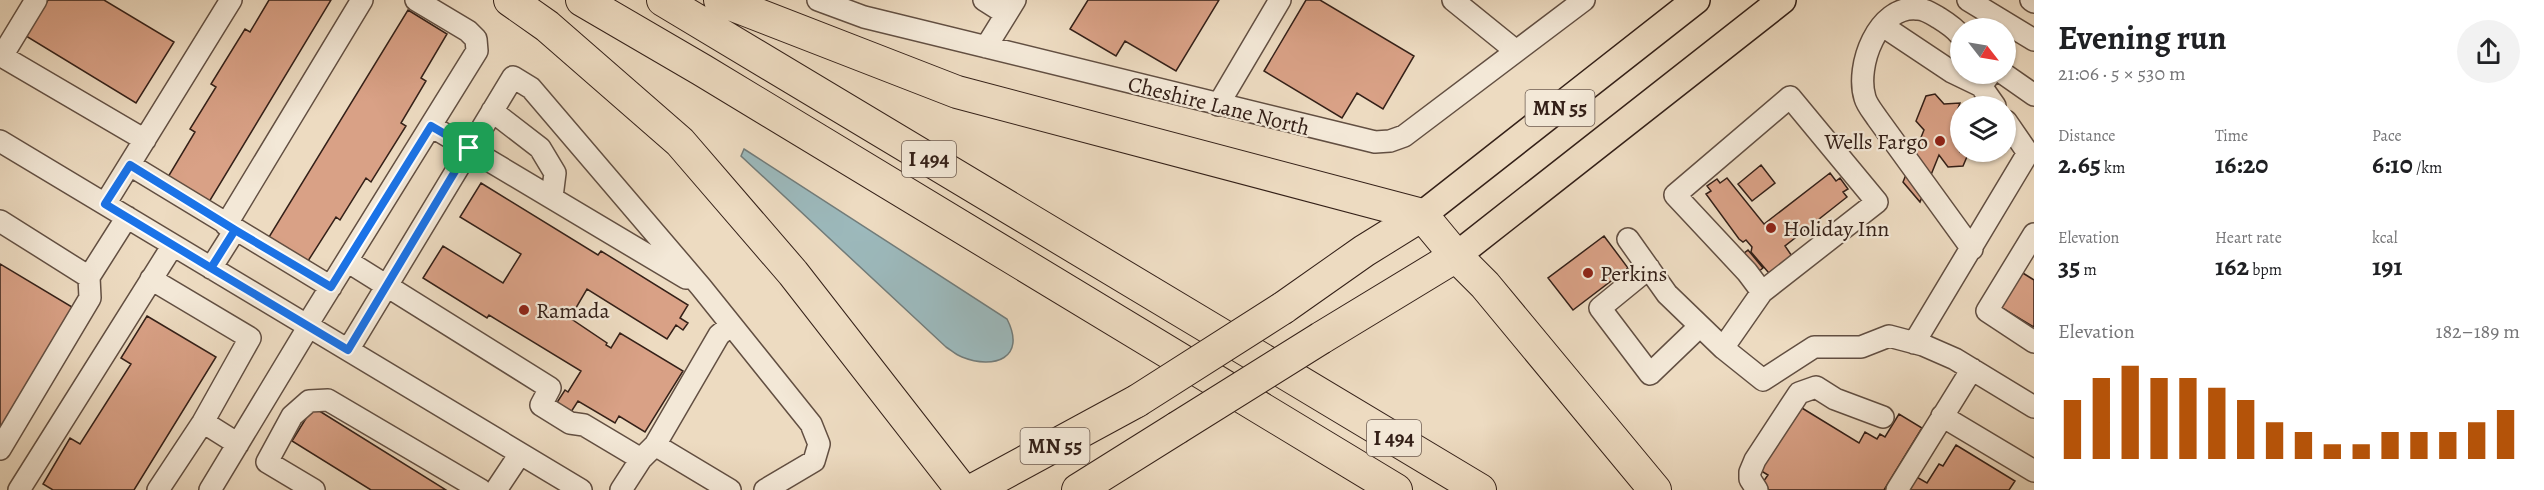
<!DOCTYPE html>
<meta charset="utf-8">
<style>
body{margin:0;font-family:Alegreya,serif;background:#f2f2f2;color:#202124;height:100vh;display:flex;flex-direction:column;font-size:22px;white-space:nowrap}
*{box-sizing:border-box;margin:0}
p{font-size:20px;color:#757577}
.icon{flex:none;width:33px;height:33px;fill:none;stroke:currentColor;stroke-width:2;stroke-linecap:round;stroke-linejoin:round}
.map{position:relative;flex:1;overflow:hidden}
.side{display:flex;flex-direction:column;background:#fff;width:510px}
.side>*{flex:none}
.needle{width:39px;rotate:121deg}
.fabs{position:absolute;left:1950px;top:18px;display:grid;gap:12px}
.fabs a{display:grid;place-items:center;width:66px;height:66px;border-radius:50%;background:#fff;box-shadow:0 2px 4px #0004;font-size:30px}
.pin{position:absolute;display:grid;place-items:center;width:51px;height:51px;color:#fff;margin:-26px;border-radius:12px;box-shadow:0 3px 9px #0006}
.round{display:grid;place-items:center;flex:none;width:63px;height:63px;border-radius:32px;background:#f2f2f2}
.summary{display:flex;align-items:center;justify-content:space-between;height:102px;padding:0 24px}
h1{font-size:33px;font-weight:700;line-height:45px}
.stats{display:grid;grid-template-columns:repeat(3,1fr);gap:9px;height:102px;padding:6px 24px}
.stats div{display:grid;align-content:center}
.stats b{font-size:26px;font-weight:700}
.stats small{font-size:16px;font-weight:400}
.stats p{font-size:16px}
.chart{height:168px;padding:12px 24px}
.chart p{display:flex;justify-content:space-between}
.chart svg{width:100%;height:108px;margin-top:6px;stroke:#b45309;stroke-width:6}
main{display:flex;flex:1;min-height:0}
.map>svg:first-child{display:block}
.water{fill:#9cb9bc;stroke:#727c7a;stroke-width:1.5}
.building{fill:#d9a186;stroke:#342018;stroke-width:1.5}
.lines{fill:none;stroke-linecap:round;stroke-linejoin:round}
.minor-casing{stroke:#624f42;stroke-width:24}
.major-casing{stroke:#342018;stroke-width:30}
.highway-casing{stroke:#342018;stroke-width:34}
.minor{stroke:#f3e8d7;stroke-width:21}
.major{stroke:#eddbc1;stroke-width:27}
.highway{stroke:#eddbc1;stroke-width:32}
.highway-bridge-casing{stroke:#342018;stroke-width:34;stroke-linecap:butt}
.highway-bridge{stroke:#eddbc1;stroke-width:32}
.route-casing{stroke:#fff;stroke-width:12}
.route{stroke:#1a73e8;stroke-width:8}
.poi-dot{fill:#8f2418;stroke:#f3e8d7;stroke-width:2}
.labels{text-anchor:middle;stroke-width:4.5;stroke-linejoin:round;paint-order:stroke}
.shield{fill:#f3e8d7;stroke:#6d5c51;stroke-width:1.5}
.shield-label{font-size:21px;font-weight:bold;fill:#342018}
.street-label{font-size:22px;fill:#342018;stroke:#f3e8d7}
.poi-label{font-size:22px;fill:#342018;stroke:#f3e8d7;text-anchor:start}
</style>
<main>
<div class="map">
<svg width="2034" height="490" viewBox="0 0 2034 490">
<rect width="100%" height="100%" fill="#eddbc1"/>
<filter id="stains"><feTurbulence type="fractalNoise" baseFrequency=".00333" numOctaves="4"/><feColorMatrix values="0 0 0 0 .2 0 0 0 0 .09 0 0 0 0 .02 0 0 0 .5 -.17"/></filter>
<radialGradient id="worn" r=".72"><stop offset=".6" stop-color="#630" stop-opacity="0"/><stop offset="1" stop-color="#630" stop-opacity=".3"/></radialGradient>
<path class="water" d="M 744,149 L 1007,319 C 1027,358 994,370 962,357 C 956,355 951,350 946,347 L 741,156 Z"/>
<path class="building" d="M 48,0 L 104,0 L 174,42 L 136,103 L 26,36 Z
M 269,0 L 331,0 L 209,202 L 168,177 L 195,132 L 190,129 L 216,87 L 211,84 L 245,29 L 250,32 Z
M 1088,0 L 1219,0 L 1176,71 L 1125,41 L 1116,56 L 1070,29 Z
M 1306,0 L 1320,0 L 1414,56 L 1383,109 L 1357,93 L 1342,118 L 1264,71 Z
M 408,10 L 447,34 L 421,78 L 426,81 L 401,123 L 406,126 L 371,182 L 366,178 L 340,220 L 336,217 L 308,261 L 269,237 Z
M 1935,94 L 1944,104 L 1960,103 L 1956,114 L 1960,120 L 1960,152 L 1969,152 L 1963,166 L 1948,167 L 1939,155 L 1920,202 L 1903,182 L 1924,130 L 1916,121 L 1926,96 Z
M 1761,165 L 1775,183 L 1752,201 L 1738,184 Z
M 1830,173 L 1836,181 L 1840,178 L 1848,189 L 1843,192 L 1847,197 L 1785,246 L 1796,262 L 1774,279 L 1751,252 L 1752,247 L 1746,240 L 1743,242 L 1739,239 L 1706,194 L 1711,191 L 1707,186 L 1717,179 L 1720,183 L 1727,178 L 1764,224 Z
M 481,183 L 598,255 L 601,251 L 688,305 L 680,318 L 688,323 L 683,330 L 676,325 L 667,339 L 587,289 L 570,318 L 607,343 L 606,345 L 611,348 L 620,333 L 683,371 L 645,432 L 619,416 L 615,423 L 578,401 L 571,412 L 556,404 L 565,390 L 568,392 L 581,371 L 489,315 L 487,318 L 423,278 L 443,246 L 503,283 L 521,254 L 460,217 Z
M 1604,236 L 1628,268 L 1573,310 L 1548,278 Z
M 1748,250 L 1763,268 L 1743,284 L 1728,266 Z
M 0,264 L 77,310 L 0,434 Z
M 2018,270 L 2034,280 L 2034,327 L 1997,305 Z
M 147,316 L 216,357 L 134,490 L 53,490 L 43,484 L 70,438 L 80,444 L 131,364 L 121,358 Z
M 1797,405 L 1859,443 L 1865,432 L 1877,439 L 1880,434 L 1885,437 L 1899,414 L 1922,428 L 1884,490 L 1769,490 L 1761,485 L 1768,475 L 1758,469 Z
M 313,407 L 446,490 L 371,490 L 292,441 Z
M 1956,445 L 2015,481 L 2009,490 L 1907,490 L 1915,476 L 1927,483 L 1939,464 L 1943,466 Z"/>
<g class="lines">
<defs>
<path id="minor" d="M 818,0 L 864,17 L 1375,142 L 1390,141 L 1404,136 L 1584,0
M 984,0 L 1006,14
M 1453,0 L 1516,51
M 1968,0 L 2034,40
M 2031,0 L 2034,2
M 1883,26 L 1952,72 L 1981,86
M 1960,35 C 1955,28 1947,23 1939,18 C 1932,14 1925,9 1917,9 C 1878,5 1855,66 1865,98 C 1867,105 1873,112 1877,118 L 1972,249
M 986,47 L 1015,0
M 0,55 L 145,140
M 2,56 L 36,0
M 1990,74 L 1981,86 L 1995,106
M 2004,74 L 2034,95
M 1218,105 L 1280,0
M 492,111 L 540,148 L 555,173 L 552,197
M 431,126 L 686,278
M 0,141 L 581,490
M 130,165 L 331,287
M 105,204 L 231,0
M 0,221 L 89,277 L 127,217
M 226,225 L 362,0
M 2034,234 L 1987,311 L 2034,342
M 1628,239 L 1667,294 L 1723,348 L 1762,292 L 1747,272 L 1675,195 L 1790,97 L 1877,202 L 1762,292
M 347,261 L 550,388 L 541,405 L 570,423 L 584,425 L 641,459
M 211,268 L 235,230
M 1649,268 L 1600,308 L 1650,374 L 1700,326
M 151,279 L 250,338 L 203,422
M 307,325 L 477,51 L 476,39 L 468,31 L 416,0
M 1914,343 L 2028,153 L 2006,121
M 1723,348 L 1763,380 L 1814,347 L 1861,347 L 1889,336 L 1923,345 L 1955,359 L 2034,407
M 348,350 L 513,77 L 531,88 L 701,287 L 811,424 L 819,444 L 814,461 L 765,490
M 1942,416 L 2034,471
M 655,445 L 719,335 L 731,325
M 0,449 L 90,298 L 89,277
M 19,490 L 173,245
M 158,490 L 203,422 L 238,444
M 210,490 L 309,326
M 314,490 L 267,462 L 292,416 L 309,401 L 328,400 L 481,490
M 496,490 L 520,454
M 621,490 L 641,459 L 655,445 L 730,490
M 1757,490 L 1750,479 L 1750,472 L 1755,460 L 1799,393 L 1816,387 L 1835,399 L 1883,417
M 1897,490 L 1972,369"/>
<path id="major" d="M 1422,215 L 1696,0
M 1456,256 L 1782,0"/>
<path id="highway" d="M 510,0 L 547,26 L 680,142 L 793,273 L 962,490
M 582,0 L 702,70 L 1396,490
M 663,0 L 1480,490
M 720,0 L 957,92 L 1422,215 L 1456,256 L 1485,285 L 1655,490
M 1283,308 L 1364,251 L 1422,215
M 1321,338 L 1456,256
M 973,490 L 1137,401
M 1078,490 L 1177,428"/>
</defs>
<use href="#minor" class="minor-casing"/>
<use href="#major" class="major-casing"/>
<use href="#highway" class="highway-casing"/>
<use href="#minor" class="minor"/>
<use href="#major" class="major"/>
<use href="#highway" class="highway"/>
<defs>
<path id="highway-bridge" d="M 1137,401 L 1283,308
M 1177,428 L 1321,338"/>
</defs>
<use href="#highway-bridge" class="highway-bridge-casing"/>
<use href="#highway-bridge" class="highway-bridge"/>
</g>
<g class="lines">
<defs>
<path id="route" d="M 469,148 L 431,126 L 331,287 L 235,230 L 211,268 L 105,204 L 130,165 L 235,230 L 211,268 L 348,350 L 469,148"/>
</defs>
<use href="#route" class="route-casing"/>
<use href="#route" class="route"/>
</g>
<g class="poi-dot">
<circle cx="1940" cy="141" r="6"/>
<circle cx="1771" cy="228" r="6"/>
<circle cx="1588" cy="273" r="6"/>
<circle cx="524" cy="310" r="6"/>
</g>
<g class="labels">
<g class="shield">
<rect x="1525.5" y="90" width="69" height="36" rx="4.5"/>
<rect x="902" y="141" width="54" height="36" rx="4.5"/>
<rect x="1367" y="420" width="54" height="36" rx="4.5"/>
<rect x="1020.5" y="428" width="69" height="36" rx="4.5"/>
</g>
<g class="shield-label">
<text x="1560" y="115">MN 55</text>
<text x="929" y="166">I 494</text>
<text x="1394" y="445">I 494</text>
<text x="1055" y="453">MN 55</text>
</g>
<g class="street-label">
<text transform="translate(1219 105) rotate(14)" y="8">Cheshire Lane North</text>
</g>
<g class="poi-label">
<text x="1928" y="149" text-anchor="end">Wells Fargo</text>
<text x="1783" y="236">Holiday Inn</text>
<text x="1600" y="281">Perkins</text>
<text x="536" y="318">Ramada</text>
</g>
</g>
<rect width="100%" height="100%" filter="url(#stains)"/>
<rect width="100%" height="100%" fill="url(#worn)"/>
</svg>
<div class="fabs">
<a><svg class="needle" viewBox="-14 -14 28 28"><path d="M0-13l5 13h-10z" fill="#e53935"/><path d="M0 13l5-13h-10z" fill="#757577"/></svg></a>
<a><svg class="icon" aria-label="layers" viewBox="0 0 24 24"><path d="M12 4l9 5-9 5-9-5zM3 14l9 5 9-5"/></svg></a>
</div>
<div class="pin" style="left:469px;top:148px;background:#1e9e55"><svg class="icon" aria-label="arrive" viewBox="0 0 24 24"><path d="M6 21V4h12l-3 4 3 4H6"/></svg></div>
</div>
<section class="side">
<div class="summary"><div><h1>Evening run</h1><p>21:06 · 5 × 530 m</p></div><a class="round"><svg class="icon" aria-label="share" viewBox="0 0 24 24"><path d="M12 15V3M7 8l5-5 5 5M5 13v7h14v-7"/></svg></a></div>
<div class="stats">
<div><p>Distance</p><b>2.65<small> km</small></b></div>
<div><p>Time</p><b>16:20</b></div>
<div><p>Pace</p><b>6:10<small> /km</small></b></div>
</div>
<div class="stats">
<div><p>Elevation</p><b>35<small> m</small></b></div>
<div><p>Heart rate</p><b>162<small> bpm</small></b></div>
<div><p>kcal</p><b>191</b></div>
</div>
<div class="chart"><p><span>Elevation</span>182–189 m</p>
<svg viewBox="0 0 160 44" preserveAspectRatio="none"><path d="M5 44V20M15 44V11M25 44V6M35 44V11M45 44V11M55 44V15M65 44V20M75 44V29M85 44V33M95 44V38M105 44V38M115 44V33M125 44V33M135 44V33M145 44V29M155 44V24"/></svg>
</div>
</section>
</main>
